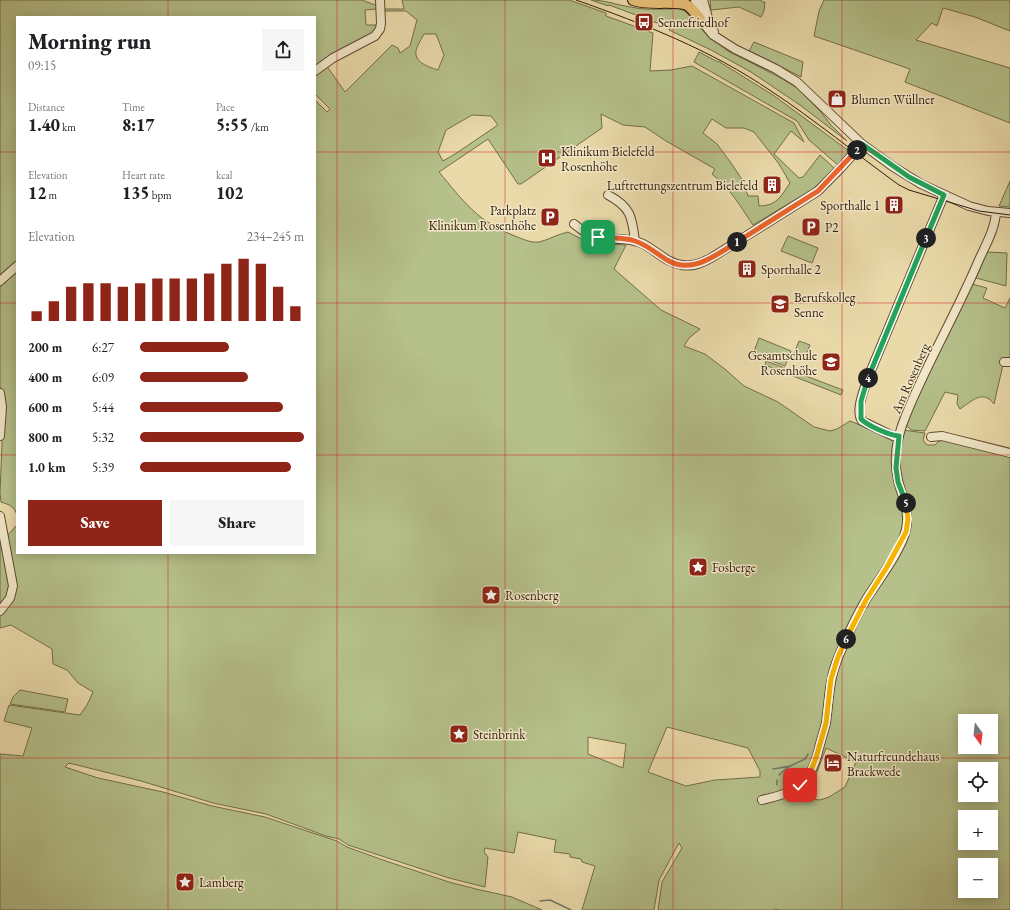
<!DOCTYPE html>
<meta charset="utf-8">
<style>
body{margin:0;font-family:"EB Garamond",serif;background:#f6f6f6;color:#202124;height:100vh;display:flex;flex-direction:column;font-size:15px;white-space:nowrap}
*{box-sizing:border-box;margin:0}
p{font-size:13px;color:#757577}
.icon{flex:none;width:22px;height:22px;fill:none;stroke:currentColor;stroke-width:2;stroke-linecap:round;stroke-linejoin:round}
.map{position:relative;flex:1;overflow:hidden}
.side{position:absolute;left:16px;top:16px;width:300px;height:538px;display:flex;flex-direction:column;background:#fff;border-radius:0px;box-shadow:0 2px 10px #0003}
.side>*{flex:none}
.needle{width:26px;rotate:165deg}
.buttons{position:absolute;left:958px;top:714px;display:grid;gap:8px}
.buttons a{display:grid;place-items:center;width:40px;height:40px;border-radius:0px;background:#fff;box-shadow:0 2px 10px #0003;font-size:20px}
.pin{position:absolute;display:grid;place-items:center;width:34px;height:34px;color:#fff;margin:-17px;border-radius:8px;box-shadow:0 2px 6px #0006}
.km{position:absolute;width:20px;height:20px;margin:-10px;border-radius:50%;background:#222;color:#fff;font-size:11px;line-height:20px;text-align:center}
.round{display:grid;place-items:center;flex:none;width:42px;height:42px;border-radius:0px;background:#f6f6f6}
.head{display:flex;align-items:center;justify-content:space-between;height:68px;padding:0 12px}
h1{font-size:22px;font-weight:800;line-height:30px}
.stats{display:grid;grid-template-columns:repeat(3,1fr);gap:6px;height:68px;padding:4px 12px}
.stats div{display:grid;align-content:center}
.stats b{font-size:17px;font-weight:800}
.stats small{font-size:11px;font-weight:400}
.stats p{font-size:11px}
.chart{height:112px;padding:8px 12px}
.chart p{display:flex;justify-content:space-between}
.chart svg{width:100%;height:72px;margin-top:4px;stroke:#8f2418;stroke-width:6}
.cta{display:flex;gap:8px;margin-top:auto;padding:8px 12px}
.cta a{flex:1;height:46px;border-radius:0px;background:#8f2418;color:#fff;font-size:16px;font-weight:800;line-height:46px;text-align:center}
.cta a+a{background:#f6f6f6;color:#202124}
ul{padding:0 12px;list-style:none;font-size:13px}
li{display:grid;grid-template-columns:64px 48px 1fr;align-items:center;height:30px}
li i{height:10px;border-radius:5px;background:#8f2418}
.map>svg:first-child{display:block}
.green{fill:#b5c08a;stroke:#736d48;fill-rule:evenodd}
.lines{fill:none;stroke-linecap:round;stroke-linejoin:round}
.stream{stroke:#6f7a6a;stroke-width:1.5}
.minor-casing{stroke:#5f4a2f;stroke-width:10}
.major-casing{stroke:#311a06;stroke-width:12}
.minor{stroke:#f1e7c8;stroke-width:8}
.major{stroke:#e5bd75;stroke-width:10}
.tram{stroke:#311a06;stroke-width:1}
.split-1-casing{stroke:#fff;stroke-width:8}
.split-2-casing{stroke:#fff;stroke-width:8}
.split-3-casing{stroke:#fff;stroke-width:8}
.split-4-casing{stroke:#fff;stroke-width:8}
.split-5-casing{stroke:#fff;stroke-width:8}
.split-6-casing{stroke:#fff;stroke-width:8}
.split-7-casing{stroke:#fff;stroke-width:8}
.split-1{stroke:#f0652b;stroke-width:5}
.split-2{stroke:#f0652b;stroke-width:5}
.split-3{stroke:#22a559;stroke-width:5}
.split-4{stroke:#22a559;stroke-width:5}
.split-5{stroke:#22a559;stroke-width:5}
.split-6{stroke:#f5b400;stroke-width:5}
.split-7{stroke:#f5b400;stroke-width:5}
.grid{fill:none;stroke:#d62828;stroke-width:1;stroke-opacity:0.55}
.labels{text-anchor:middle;stroke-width:3;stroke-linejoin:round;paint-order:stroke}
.poi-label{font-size:13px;fill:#311a06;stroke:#f1e7c8;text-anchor:start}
.street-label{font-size:13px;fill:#311a06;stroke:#f1e7c8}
</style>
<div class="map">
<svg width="1010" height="910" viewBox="0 0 1010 910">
<rect width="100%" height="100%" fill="#eadaaa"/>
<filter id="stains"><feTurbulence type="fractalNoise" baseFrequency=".005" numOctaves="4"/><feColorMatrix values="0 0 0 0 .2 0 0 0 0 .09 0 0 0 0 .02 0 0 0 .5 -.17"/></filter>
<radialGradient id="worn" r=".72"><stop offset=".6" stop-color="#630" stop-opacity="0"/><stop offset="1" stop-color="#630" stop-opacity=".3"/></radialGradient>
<path class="green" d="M 0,0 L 362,0 L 378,6 L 376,9 L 365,10 L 366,25 L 378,25 L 373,34 L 315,68 L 315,17 L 17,17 L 17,262 L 0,278 Z
M 402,0 L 569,0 L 606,13 L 606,16 L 653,33 L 650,71 L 671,70 L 692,66 L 794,123 L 804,142 L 791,131 L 774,154 L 799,178 L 803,177 L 820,155 L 834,168 L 813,189 L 753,225 C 740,206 731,189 712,174 L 715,169 L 666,141 L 645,127 L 623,125 L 601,114 L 602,128 L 521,184 L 518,184 L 488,139 L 439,172 C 464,202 477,221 515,236 C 523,239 530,243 539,242 C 548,240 558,234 568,232 L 589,243 L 601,246 L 608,244 L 626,245 L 614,269 L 661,310 L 700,329 L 689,338 L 684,346 L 705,354 L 726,370 L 744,386 L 778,402 L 814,427 L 830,431 L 837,429 L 850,421 L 895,439 L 899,467 L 899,453 L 903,430 L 925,433 L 923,440 L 927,445 L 935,445 L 939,441 L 944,440 L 1010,457 L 1010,910 L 779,910 L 775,909 L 774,910 L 658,910 L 662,882 L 682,848 L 679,843 L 659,880 L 654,910 L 582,910 L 595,866 L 582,862 L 581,859 L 570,857 L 570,854 L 554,852 L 556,840 L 518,832 L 514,853 L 485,848 L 484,852 L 488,857 L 485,887 L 449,878 L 348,845 L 339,839 L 326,836 L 266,814 L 213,803 L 141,781 L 69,763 L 65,767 L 98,778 L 163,792 L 212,806 L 265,817 L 337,841 L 347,847 L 383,860 L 449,882 L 476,889 L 512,897 L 542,910 L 0,910 L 0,754 L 23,756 L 32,728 L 4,721 L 9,705 L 80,715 L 87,705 L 93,692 L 78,683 L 67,670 L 53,664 L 52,649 L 11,625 L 0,628 L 0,615 L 11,602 L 17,587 L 7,536 L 17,525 L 17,553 L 315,553 L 315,100 L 327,112 L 330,109 L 315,94 L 315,77 L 326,65 L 345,92 L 392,45 L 398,48 L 400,53 L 410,46 L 417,20 L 406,11 L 384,11 L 384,9 L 404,9 ZM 424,34 L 436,34 L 444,55 L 438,70 C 426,66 410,61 418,45 C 420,41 422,38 424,34 ZM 472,115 L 491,116 L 498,125 L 455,154 L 443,161 L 438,152 L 446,130 ZM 712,119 L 726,128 L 744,128 L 754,132 L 779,164 L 790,183 C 781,196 777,206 759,206 L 758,196 L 748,196 L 743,181 L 731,163 L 717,144 L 703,133 ZM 965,721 L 991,721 L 991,747 L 965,747 ZM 667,727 L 748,748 L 760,771 L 760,777 L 715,780 L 686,786 L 648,772 ZM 588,737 L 626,744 L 623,768 L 588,754 ZM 826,748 L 856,762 L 845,787 L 829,797 L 820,800 L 792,797 L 805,787 L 816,775 ZM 965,769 L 991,769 L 991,795 L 965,795 ZM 965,817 L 991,817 L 991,843 L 965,843 ZM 965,865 L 991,865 L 991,891 L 965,891 Z
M 591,0 C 605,0 617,5 631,7 C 644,10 658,9 672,9 L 672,6 L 685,11 L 708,36 L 728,51 L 779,77 L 797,88 L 820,111 L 831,125 L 847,141 L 800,105 L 751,72 L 711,50 L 669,30 L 670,27 L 665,25 L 665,26 L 609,5 L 608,6 Z
M 710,0 L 761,0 L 762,2 L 765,2 L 764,11 L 761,17 L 739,7 L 711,10 Z
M 824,0 L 1010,0 L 1010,31 L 975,17 L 943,8 L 937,26 L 932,23 L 916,40 L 1010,68 L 1010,123 L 905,82 L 910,69 L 814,36 L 819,11 Z
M 754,42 L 803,62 L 801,77 L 772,62 L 749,51 Z
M 699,52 L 718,62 L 718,61 L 773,95 L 849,151 L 838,165 L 809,140 L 797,121 L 694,62 Z
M 1010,181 L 1010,207 L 999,206 Z
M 788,236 L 818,248 L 812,263 L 781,251 Z
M 987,252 L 1007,253 L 1006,286 L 976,278 Z
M 17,271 L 17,515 C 14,506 10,505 1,502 L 0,493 L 4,394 L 0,386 L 0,287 Z
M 972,284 L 987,288 L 983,298 L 1005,308 L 1010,298 L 1010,360 L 1003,365 L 994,404 C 983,389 972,401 960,409 L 957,404 L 958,395 L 945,392 L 925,431 L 911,430 L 905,424 L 922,384 Z
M 759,338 L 791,351 L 785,366 L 753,354 Z
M 799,341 L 810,345 L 804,360 L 793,356 Z
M 766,361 L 843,390 L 841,395 L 765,365 Z
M 0,533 L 10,581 L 8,595 L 0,608 Z
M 20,690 L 68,699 L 65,712 L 10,704 L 13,697 Z"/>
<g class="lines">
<path class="stream" d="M 773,769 L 791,766
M 779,775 L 788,767 L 805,759 L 808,754
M 777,785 L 777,780
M 540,901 L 550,900 L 571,910"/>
<defs>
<path id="minor" d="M 695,0 L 700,19 L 713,35 L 735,49 L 776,69 L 797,82 L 862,144 L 892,166 L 921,184 L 969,206 L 988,211 L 1010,213
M 703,0 L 709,21 L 714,32
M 315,71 L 333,58 L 375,36 L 380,29 L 381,23 L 380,0
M 608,195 C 631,207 632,217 635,241
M 574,224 C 581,230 589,235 598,237 C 613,240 627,237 641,243 C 655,249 666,263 682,265 C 693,267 702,263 711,258 L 818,191 L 840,169 L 862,144
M 0,281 L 17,266
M 1004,362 L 1010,362
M 0,393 L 2,407 L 0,436
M 899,437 L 893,436 L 862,421 C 855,410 864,391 867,380 L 944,195
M 931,437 L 942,436 L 1010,453
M 0,516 L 13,586 L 10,598 L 0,611
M 762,800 C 782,795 798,792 810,773 C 814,766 817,757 819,748 C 821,740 824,731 826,723 C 829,701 829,679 838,658 C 846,638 856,616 867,598 C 878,581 903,548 906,529 C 910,511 902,497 898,480 C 893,459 897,436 906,415 C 927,363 956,314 978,262 C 985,246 995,230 996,212"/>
<path id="major" d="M 633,0 C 649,6 676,0 687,5 C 692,8 696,14 700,19"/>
</defs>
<use href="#minor" class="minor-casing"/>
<use href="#major" class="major-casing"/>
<use href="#minor" class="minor"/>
<use href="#major" class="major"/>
<path class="tram" d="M 576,0 C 644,24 711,50 771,91 C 815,120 856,154 899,185 L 909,190 L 979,211 L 1010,215"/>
</g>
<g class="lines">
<defs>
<path id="split-1" d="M 598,237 C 610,239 623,237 635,241 C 647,245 656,253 667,260 C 692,275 716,255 737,242"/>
<path id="split-2" d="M 737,242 L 818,191 L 857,150"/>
<path id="split-3" d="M 857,150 L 862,144 L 909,177 L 944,195 L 926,238"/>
<path id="split-4" d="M 868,378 L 926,238"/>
<path id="split-5" d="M 868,378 L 861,401 L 861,419 C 868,426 889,435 899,436 L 896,468 L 898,482 L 906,503"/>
<path id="split-6" d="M 846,639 L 866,600 L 887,567 L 906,532 L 908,519 L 906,503"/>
<path id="split-7" d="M 800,785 L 810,773 L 816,758 L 826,723 L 831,679 L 838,657 L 846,639"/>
</defs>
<use href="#split-1" class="split-1-casing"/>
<use href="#split-2" class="split-2-casing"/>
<use href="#split-3" class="split-3-casing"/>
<use href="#split-4" class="split-4-casing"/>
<use href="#split-5" class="split-5-casing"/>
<use href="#split-6" class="split-6-casing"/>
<use href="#split-7" class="split-7-casing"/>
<use href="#split-1" class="split-1"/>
<use href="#split-2" class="split-2"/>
<use href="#split-3" class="split-3"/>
<use href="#split-4" class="split-4"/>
<use href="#split-5" class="split-5"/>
<use href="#split-6" class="split-6"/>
<use href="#split-7" class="split-7"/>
</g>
<path class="grid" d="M 168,0 L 168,17M 337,0 L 337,910M 505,0 L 505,910M 673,0 L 673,910M 842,0 L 842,910M 0,152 L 17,152M 315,152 L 1010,152M 0,303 L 17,303M 315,303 L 1010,303M 0,455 L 17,455M 315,455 L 1010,455M 168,553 L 168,910M 0,607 L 1010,607M 0,758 L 1010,758"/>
<defs>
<symbol id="bus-square" viewBox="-11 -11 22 22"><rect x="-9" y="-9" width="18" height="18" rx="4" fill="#8f2418" stroke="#f1e7c8"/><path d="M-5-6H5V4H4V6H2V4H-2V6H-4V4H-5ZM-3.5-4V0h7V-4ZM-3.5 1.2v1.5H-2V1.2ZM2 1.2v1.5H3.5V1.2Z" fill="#fff"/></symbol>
<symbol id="shop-square" viewBox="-11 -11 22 22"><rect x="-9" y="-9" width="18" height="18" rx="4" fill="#8f2418" stroke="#f1e7c8"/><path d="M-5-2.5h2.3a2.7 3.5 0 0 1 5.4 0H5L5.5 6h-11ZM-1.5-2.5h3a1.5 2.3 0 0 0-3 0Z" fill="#fff"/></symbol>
<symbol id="hospital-square" viewBox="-11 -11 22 22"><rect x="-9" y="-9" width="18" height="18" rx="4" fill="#8f2418" stroke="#f1e7c8"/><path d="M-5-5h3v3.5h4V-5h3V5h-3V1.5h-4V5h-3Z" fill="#fff"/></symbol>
<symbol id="building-square" viewBox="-11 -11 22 22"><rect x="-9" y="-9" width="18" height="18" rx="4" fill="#8f2418" stroke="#f1e7c8"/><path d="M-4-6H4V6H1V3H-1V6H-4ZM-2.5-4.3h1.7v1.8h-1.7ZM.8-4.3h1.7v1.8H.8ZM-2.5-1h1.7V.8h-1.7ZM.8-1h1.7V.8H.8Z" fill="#fff"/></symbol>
<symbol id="parking-square" viewBox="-11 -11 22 22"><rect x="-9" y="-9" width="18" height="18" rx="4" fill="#8f2418" stroke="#f1e7c8"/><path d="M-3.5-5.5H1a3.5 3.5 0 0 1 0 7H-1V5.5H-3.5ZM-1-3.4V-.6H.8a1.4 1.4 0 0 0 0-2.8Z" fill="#fff"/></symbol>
<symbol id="university-square" viewBox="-11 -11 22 22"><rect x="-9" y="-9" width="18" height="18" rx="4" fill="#8f2418" stroke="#f1e7c8"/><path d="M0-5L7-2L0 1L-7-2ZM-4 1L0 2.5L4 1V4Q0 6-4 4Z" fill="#fff"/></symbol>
<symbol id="school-square" viewBox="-11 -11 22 22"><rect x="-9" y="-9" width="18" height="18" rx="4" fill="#8f2418" stroke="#f1e7c8"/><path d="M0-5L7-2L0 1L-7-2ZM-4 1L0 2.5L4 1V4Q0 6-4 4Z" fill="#fff"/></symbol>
<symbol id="sight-square" viewBox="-11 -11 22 22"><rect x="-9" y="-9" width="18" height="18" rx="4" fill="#8f2418" stroke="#f1e7c8"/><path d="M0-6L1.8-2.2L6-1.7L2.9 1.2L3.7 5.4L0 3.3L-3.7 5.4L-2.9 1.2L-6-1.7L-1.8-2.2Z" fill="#fff"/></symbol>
<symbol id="hotel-square" viewBox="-11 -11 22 22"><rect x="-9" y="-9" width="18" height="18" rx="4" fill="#8f2418" stroke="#f1e7c8"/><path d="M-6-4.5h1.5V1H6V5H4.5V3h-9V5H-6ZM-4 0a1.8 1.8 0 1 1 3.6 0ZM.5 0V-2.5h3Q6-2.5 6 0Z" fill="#fff"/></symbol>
</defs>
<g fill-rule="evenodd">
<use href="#bus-square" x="633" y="11" width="22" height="22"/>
<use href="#shop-square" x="826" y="88" width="22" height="22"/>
<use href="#hospital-square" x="536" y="147" width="22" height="22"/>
<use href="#building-square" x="761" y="174" width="22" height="22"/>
<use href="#building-square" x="883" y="194" width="22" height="22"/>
<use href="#parking-square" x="539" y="206" width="22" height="22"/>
<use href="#parking-square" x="800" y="216" width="22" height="22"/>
<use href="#building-square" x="736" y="258" width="22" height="22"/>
<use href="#university-square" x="769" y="293" width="22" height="22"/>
<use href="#school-square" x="820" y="351" width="22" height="22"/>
<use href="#sight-square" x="687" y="556" width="22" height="22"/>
<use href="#sight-square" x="480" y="584" width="22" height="22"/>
<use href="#sight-square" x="448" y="723" width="22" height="22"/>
<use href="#hotel-square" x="822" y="752" width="22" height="22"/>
<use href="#sight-square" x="174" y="871" width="22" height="22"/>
</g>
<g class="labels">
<g class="poi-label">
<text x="658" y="27">Sennefriedhof</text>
<text x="851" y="104">Blumen Wüllner</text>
<text x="561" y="156">Klinikum Bielefeld<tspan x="561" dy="15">Rosenhöhe</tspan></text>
<text x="758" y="190" text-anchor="end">Luftrettungszentrum Bielefeld</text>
<text x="880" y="210" text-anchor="end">Sporthalle 1</text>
<text x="536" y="215" text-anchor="end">Parkplatz<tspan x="536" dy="15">Klinikum Rosenhöhe</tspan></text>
<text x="825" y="232">P2</text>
<text x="761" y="274">Sporthalle 2</text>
<text x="794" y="302">Berufskolleg<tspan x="794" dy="15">Senne</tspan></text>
<text x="817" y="360" text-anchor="end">Gesamtschule<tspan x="817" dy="15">Rosenhöhe</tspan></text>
<text x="712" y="572">Fosberge</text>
<text x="505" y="600">Rosenberg</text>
<text x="473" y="739">Steinbrink</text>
<text x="847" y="761">Naturfreundehaus<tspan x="847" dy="15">Brackwede</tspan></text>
<text x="199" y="887">Lamberg</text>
</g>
<g class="street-label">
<text transform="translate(910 378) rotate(-66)" y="5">Am Rosenberg</text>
</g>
</g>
<rect width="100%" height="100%" filter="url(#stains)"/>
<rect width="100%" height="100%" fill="url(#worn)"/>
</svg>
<div class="buttons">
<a><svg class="needle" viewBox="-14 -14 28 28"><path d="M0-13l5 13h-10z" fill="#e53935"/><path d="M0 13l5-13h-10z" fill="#757577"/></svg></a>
<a><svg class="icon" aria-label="locate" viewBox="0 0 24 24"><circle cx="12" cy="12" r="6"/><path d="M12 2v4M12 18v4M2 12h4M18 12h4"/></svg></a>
<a>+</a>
<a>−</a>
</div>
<div class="pin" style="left:598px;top:237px;background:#1e9e55"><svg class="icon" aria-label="arrive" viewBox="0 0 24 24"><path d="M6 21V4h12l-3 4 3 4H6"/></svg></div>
<div class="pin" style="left:800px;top:785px;background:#d93025"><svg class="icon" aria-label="check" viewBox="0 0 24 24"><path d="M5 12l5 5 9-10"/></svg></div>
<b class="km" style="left:737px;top:242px">1</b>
<b class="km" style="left:857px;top:150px">2</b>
<b class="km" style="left:926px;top:238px">3</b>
<b class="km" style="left:868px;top:378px">4</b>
<b class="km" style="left:906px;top:503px">5</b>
<b class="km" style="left:846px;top:639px">6</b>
<section class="side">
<div class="head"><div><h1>Morning run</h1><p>09:15</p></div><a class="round"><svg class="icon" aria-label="share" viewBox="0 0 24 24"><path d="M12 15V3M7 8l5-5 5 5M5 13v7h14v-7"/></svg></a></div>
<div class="stats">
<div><p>Distance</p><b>1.40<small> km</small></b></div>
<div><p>Time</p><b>8:17</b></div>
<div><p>Pace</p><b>5:55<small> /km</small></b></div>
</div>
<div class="stats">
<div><p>Elevation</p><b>12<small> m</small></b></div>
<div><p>Heart rate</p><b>135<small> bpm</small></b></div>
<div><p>kcal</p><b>102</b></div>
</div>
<div class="chart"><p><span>Elevation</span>234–245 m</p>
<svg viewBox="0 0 160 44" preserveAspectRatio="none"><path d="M5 44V38M15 44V32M25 44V23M35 44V21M45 44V21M55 44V23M65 44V21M75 44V18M85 44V18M95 44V18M105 44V15M115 44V9M125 44V6M135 44V9M145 44V23M155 44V35"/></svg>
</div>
<ul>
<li><b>200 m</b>6:27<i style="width:54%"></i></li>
<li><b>400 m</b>6:09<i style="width:66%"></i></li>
<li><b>600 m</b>5:44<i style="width:87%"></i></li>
<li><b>800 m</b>5:32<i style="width:100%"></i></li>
<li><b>1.0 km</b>5:39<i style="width:92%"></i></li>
</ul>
<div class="cta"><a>Save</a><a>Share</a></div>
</section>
</div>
